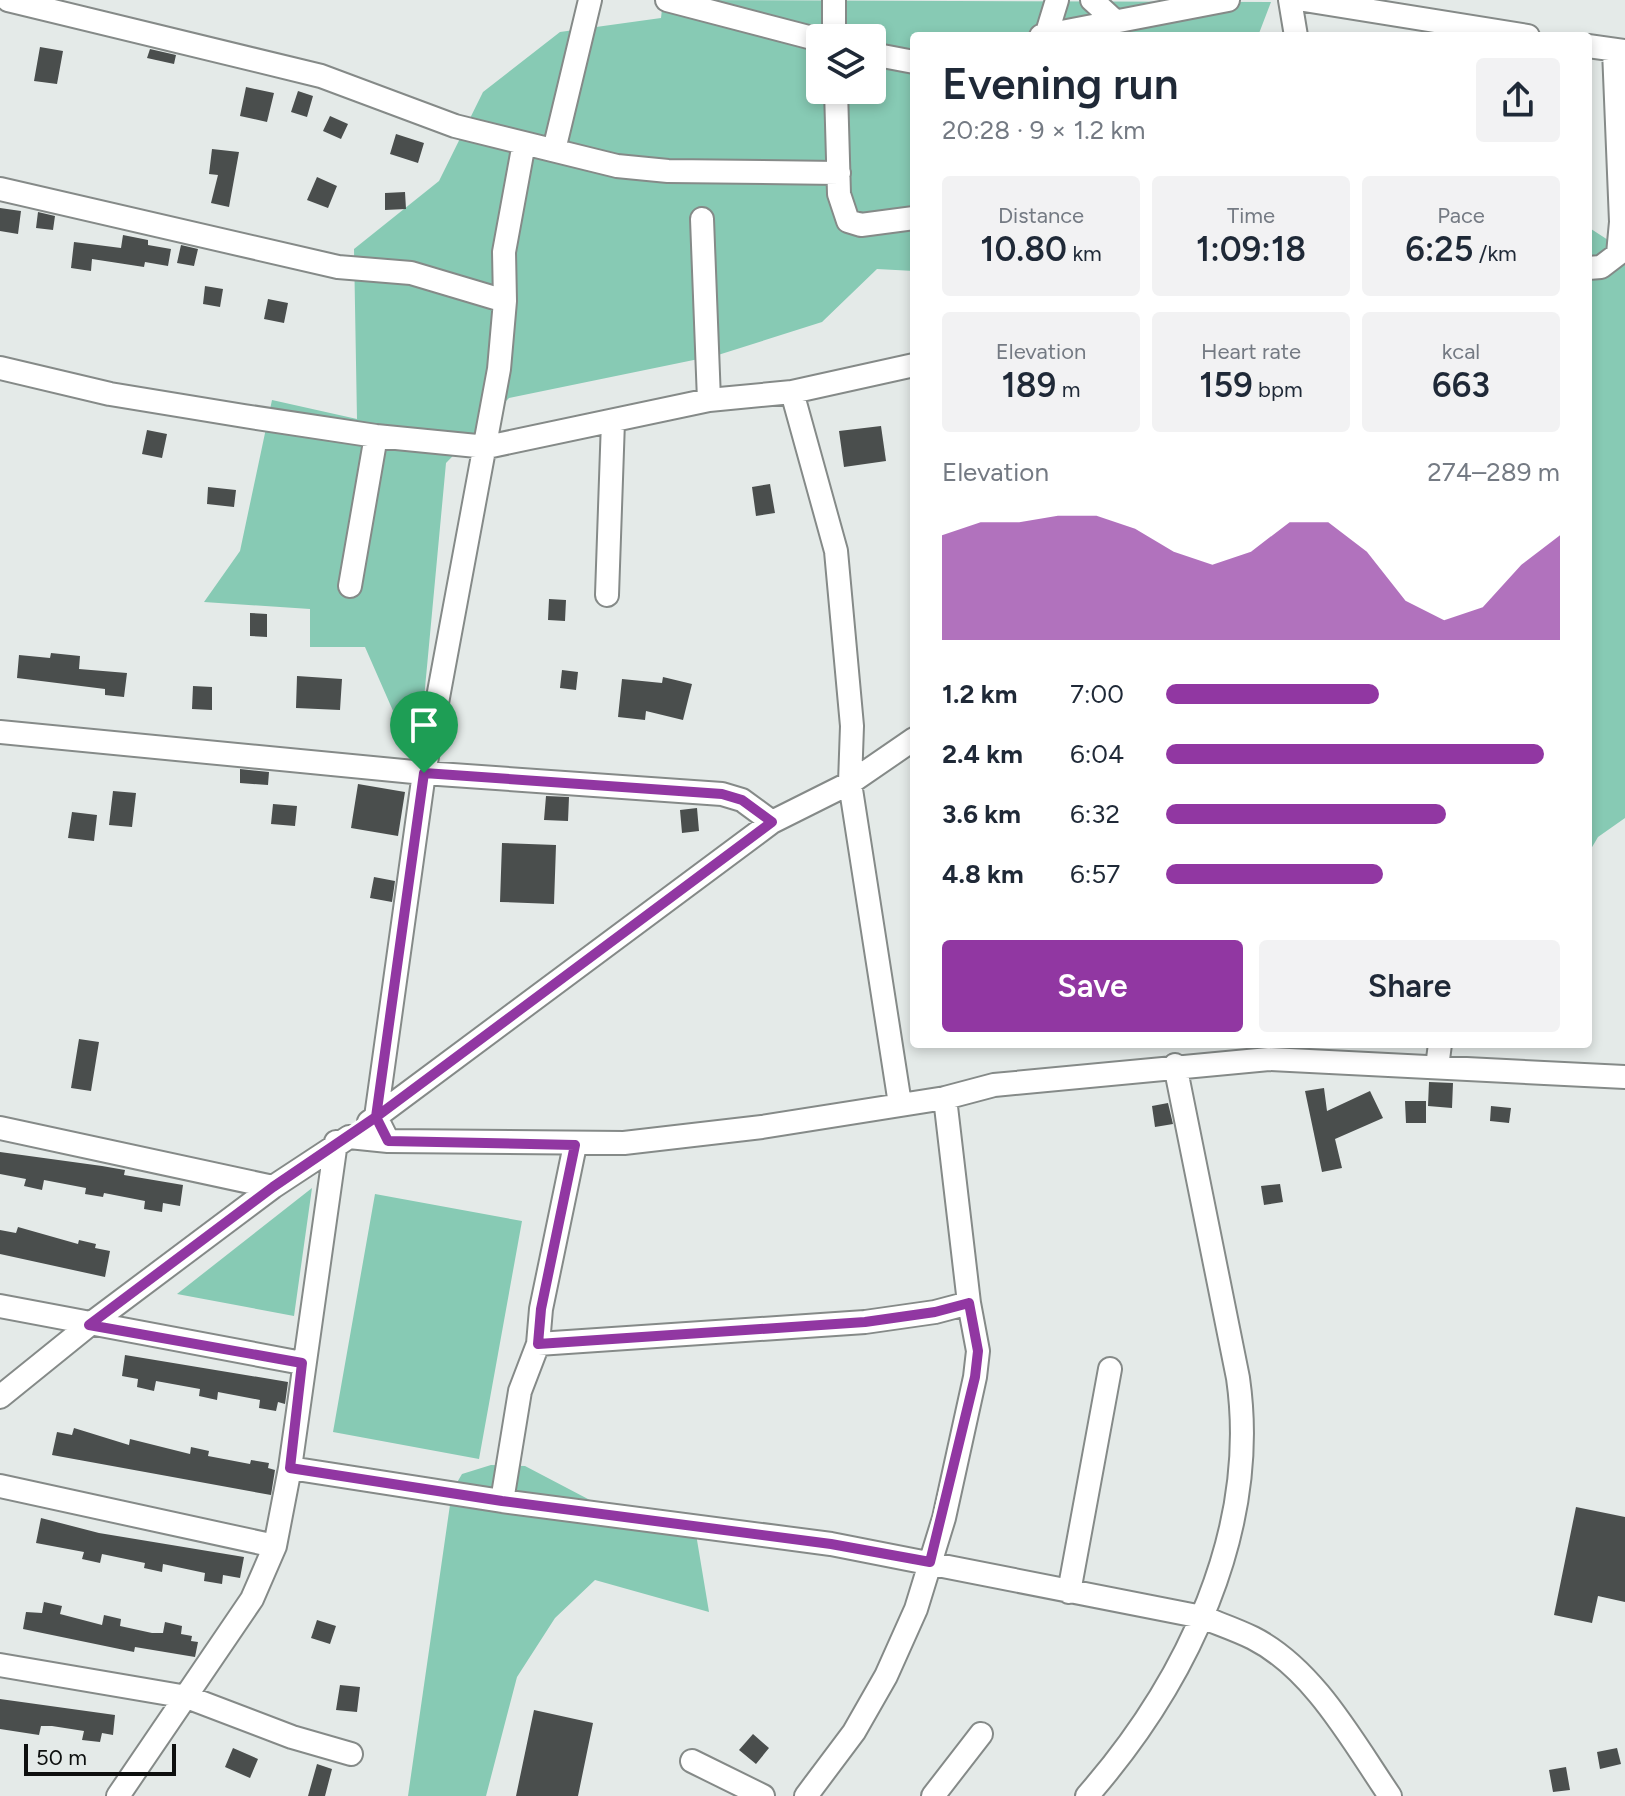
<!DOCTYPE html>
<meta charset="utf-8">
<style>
body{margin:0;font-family:Figtree,sans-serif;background:#f2f2f3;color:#1f2937;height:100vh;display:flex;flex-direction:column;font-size:30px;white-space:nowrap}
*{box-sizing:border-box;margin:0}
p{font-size:26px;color:#747a83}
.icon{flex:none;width:44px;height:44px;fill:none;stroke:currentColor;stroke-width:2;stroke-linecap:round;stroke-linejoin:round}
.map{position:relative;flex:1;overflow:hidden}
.sheet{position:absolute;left:910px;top:32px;width:682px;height:1016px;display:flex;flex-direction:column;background:#fff;border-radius:8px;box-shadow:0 4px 12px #0003}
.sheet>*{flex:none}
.fabs{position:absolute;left:806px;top:24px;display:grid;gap:16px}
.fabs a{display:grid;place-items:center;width:80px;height:80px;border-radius:8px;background:#fff;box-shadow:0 4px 12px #0003;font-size:40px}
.scale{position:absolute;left:24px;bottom:20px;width:152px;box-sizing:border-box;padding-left:8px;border:4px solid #0d0f0e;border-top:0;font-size:22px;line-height:28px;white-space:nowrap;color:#0d0f0e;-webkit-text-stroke:6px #e4eae8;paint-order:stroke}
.pin{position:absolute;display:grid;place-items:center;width:68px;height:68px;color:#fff;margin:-82px -34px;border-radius:50% 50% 50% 0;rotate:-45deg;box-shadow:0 0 8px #0007}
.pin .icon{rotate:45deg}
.round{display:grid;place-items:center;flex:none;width:84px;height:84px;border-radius:8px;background:#f2f2f3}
.overview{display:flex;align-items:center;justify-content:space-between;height:136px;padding:0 32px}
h1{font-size:44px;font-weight:600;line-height:60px}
.stats{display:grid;grid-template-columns:repeat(3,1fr);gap:12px;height:136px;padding:8px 32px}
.stats div{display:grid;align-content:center;border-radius:8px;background:#f2f2f3;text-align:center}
.stats b{font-size:34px;font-weight:600}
.stats small{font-size:22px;font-weight:400}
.stats p{font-size:22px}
.chart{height:224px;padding:16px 32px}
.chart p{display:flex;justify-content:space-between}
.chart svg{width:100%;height:144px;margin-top:8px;fill:#9137a2;opacity:.7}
.primary-button{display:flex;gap:16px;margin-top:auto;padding:16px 32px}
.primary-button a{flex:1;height:92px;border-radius:8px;background:#9137a2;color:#fff;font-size:32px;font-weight:600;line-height:92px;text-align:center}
.primary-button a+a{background:#f2f2f3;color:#1f2937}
ul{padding:0 32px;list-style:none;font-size:26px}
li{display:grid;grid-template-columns:128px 96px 1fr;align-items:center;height:60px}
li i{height:20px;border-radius:10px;background:#9137a2}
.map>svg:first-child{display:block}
.green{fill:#87cab4;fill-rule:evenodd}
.building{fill:#4a4e4d}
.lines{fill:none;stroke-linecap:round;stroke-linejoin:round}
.minor-casing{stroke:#858a88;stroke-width:26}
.minor{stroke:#fff;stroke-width:22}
.route-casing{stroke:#fff;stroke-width:16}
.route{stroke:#9137a2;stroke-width:10}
</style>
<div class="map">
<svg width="1625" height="1796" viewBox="0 0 1625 1796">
<rect width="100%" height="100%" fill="#e4eae8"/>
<path class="green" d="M 663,0 L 1271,2 L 1258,36 L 914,36 L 914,271 L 877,269 L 822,322 L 718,355 L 509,398 L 446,463 L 422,720 L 397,720 L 365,647 L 310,647 L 310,609 L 204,602 L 240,551 L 272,400 L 357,419 L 354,249 L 439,181 L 483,92 L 560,32 L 661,18 ZM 820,38 L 872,38 L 872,90 L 820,90 Z
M 1588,227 L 1625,251 L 1625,818 L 1598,837 L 1588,854 Z
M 312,1188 L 294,1316 L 177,1294 Z
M 375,1194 L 522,1221 L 479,1459 L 333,1432 Z
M 491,1465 L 525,1466 L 649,1531 L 696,1534 L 709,1612 L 595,1580 L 555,1618 L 517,1677 L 486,1796 L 408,1796 L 452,1491 L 462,1474 Z"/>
<path class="building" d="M 40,47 L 63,51 L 57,84 L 34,81 Z
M 150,49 L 176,55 L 174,64 L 147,58 Z
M 246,87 L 274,93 L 267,122 L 240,116 Z
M 298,91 L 313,96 L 307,117 L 291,112 Z
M 330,116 L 348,124 L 341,139 L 323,131 Z
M 396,134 L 424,143 L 418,163 L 390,154 Z
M 212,149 L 239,152 L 229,207 L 211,203 L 218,175 L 209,174 Z
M 317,177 L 337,186 L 328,208 L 307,200 Z
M 405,192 L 406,209 L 385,210 L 385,193 Z
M 0,208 L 21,211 L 18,234 L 0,231 Z
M 38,212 L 55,216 L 53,230 L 36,228 Z
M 123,235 L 148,240 L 148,245 L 171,249 L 168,266 L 145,262 L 144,267 L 92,259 L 91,271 L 71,268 L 74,242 L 121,248 Z
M 181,245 L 198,249 L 194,266 L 177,263 Z
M 205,286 L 223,289 L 220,307 L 203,304 Z
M 268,299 L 288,303 L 284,323 L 264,319 Z
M 881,426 L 886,461 L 844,467 L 839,431 Z
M 147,430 L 167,434 L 162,458 L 142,454 Z
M 770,484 L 775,513 L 756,516 L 752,487 Z
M 208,487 L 236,490 L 234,507 L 207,504 Z
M 549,599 L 566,600 L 565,621 L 548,620 Z
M 250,613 L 267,614 L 267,637 L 250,636 Z
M 51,653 L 80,656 L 79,669 L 127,673 L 124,697 L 105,695 L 105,689 L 17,678 L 19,655 L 50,658 Z
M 562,670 L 578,672 L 576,690 L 560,688 Z
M 297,676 L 342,679 L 340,710 L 296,708 Z
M 663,677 L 692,684 L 683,720 L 646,711 L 645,720 L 618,717 L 622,679 L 662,683 Z
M 193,686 L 212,687 L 212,710 L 192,709 Z
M 240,769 L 269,772 L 268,785 L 240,783 Z
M 358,784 L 405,792 L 398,836 L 351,828 Z
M 113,791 L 136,793 L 132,827 L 109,825 Z
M 546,796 L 569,797 L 568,821 L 544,820 Z
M 273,804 L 297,806 L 295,826 L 271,824 Z
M 697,808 L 699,831 L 682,833 L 680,810 Z
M 72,812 L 97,815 L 94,841 L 68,838 Z
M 502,843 L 556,845 L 554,904 L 500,902 Z
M 374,877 L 395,881 L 392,902 L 370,898 Z
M 79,1039 L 99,1042 L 91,1091 L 71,1088 Z
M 1429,1082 L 1453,1083 L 1452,1108 L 1428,1106 Z
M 1324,1088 L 1327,1111 L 1370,1091 L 1383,1118 L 1335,1139 L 1342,1168 L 1322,1172 L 1305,1091 Z
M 1405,1101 L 1426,1101 L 1426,1123 L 1406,1123 Z
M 1168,1103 L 1173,1124 L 1155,1127 L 1152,1106 Z
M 1491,1106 L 1511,1108 L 1509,1123 L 1490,1121 Z
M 0,1152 L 102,1166 L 125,1170 L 124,1175 L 183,1185 L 180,1206 L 163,1203 L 162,1212 L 144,1209 L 145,1201 L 104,1193 L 103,1197 L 85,1194 L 86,1188 L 44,1180 L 42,1190 L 24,1186 L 26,1179 L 0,1174 Z
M 1280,1184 L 1283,1202 L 1264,1205 L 1261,1186 Z
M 18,1227 L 78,1244 L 79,1240 L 96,1244 L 95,1248 L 110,1251 L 105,1277 L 0,1254 L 0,1230 L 16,1233 Z
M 125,1355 L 288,1382 L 285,1404 L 278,1402 L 276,1411 L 259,1408 L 260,1400 L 218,1392 L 217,1400 L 199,1396 L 200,1389 L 156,1381 L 154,1391 L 137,1387 L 138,1379 L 122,1376 Z
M 74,1428 L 129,1445 L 130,1439 L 190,1454 L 191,1447 L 209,1451 L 208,1456 L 250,1464 L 251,1460 L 269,1463 L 268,1468 L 275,1470 L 271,1495 L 52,1455 L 57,1432 L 72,1435 Z
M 1576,1507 L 1625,1517 L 1625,1602 L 1598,1596 L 1592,1623 L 1554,1615 Z
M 41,1518 L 99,1533 L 244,1557 L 240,1578 L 223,1575 L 222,1584 L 204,1581 L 205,1573 L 163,1564 L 162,1572 L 144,1568 L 145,1563 L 102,1554 L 100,1563 L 82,1559 L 84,1552 L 36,1543 Z
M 44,1602 L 62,1606 L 60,1614 L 102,1625 L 104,1615 L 121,1619 L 120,1626 L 152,1633 L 163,1633 L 165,1622 L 182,1626 L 181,1634 L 192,1636 L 191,1641 L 198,1642 L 195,1657 L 135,1647 L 134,1652 L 23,1629 L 26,1612 L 42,1613 Z
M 317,1620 L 336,1626 L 330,1644 L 311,1638 Z
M 340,1685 L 360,1687 L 357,1712 L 336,1710 Z
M 0,1699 L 115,1715 L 113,1735 L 102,1733 L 100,1742 L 82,1740 L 84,1731 L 52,1726 L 41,1726 L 39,1735 L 0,1729 Z
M 534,1710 L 593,1723 L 578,1796 L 516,1796 Z
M 753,1734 L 769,1748 L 756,1764 L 739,1750 Z
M 233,1748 L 258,1759 L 250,1778 L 225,1767 Z
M 1617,1748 L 1621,1764 L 1600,1769 L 1597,1752 Z
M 317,1764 L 332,1769 L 325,1796 L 308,1796 Z
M 1566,1767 L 1570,1790 L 1553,1792 L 1549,1770 Z"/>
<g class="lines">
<defs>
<path id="minor" d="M 8,0 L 321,76 L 455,126 L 617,166 L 668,171 L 839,173
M 667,0 L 820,40
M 834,0 L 834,38
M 1092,0 L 1115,21
M 1290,0 L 1296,36
M 1304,0 L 1528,36
M 1041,36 L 1228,0
M 1046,36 L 1057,0
M 1588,46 L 1625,51
M 872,54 L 914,62
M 836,90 L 839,194 L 848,221 L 861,225 L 914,218
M 554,150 L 590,0
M 0,189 L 338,267 L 411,273 L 505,301
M 702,219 L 709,400
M 1588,268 L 1601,267 L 1618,254 L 1621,222 L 1614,50
M 0,368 L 110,394 L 244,416 L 376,436 L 487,447 L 709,400 L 792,392 L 914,365
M 792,392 L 836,551 L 852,726 L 850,783 L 900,1104
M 350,586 L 376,436
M 607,595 L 613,421
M 0,732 L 424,773 L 722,794 L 742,800 L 772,822
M 1437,1067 L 1440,1044
M 369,1122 L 772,822 L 850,783 L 914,739
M 0,1128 L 273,1187
M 388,1141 L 376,1117 L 424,773 L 499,369 L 505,301 L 504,252 L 524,143
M 0,1306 L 302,1363
M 538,1344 L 865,1322 L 935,1312 L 969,1303 L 945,1098
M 0,1397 L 89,1325 L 273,1187 L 349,1137 L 388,1141 L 624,1143 L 762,1127 L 945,1098 L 994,1085 L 1269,1059 L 1625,1077
M 290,1468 L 502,1501 L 831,1544 L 1202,1617 C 1219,1624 1237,1630 1253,1638 C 1314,1669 1353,1742 1390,1796
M 0,1486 L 275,1546
M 502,1501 L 520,1391 L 538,1344 L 541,1309 L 575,1145
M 1069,1592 L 1110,1369
M 0,1665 L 187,1697 L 292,1737 L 351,1754
M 692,1761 L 763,1796
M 118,1796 L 252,1599 L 275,1546 L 290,1468 L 336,1142
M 806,1796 L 854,1732 L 886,1676 L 916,1609 L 944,1518 L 975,1377 L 978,1351 L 969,1303
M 933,1796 L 981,1734
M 1087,1796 C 1186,1683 1260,1531 1238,1378 L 1175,1065"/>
</defs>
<use href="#minor" class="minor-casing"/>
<use href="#minor" class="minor"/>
</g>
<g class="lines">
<defs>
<path id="route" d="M 424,773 L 376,1117 L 273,1187 L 89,1325 L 302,1363 L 290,1468 L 502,1501 L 831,1544 L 930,1562 L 975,1377 L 978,1351 L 969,1303 L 935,1312 L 865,1322 L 538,1344 L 541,1309 L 575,1145 L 388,1141 L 376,1117 L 772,822 L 742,800 L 722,794 L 424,773"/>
</defs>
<use href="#route" class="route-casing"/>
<use href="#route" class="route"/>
</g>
</svg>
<div class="fabs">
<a><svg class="icon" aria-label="layers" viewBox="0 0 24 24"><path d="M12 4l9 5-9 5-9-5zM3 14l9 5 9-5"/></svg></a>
</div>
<div class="scale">50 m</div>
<div class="pin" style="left:424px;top:773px;background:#1e9e55"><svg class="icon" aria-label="arrive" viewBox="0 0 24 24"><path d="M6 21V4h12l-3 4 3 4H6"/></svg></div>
<section class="sheet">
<div class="overview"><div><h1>Evening run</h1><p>20:28 · 9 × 1.2 km</p></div><a class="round"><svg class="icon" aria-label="share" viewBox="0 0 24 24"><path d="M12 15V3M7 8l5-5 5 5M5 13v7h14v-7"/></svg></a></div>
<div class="stats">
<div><p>Distance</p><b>10.80<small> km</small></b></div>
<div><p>Time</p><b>1:09:18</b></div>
<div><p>Pace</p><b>6:25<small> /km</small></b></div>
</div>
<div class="stats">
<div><p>Elevation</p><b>189<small> m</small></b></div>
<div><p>Heart rate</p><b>159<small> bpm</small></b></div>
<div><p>kcal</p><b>663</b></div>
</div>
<div class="chart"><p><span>Elevation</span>274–289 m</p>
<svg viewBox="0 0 160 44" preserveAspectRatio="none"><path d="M0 44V12L10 8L20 8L30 6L40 6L50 10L60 17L70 21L80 17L90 8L100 8L110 17L120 32L130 38L140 34L150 21L160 12V44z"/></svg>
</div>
<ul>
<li><b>1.2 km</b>7:00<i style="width:54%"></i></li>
<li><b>2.4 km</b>6:04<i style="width:96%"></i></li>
<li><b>3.6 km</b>6:32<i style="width:71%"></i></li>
<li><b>4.8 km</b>6:57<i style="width:55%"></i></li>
</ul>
<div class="primary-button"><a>Save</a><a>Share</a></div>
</section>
</div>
